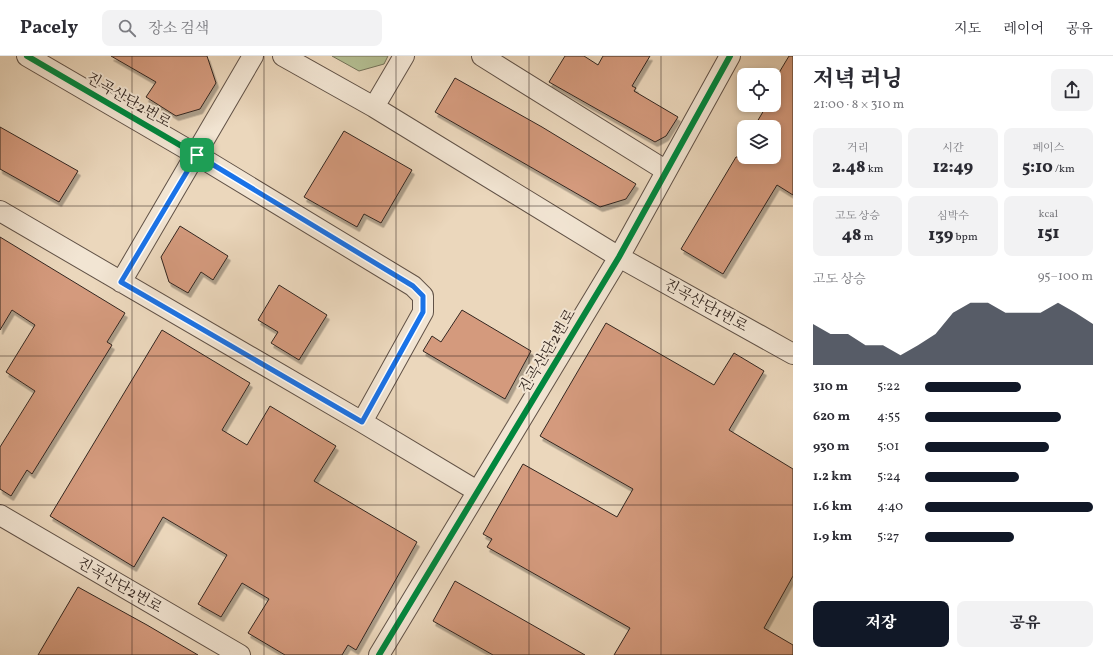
<!DOCTYPE html>
<html lang="ko">
<meta charset="utf-8">
<style>
body{margin:0;font-family:Vollkorn,"Noto Serif KR",serif;background:#f2f2f3;color:#2b2b33;height:100vh;display:flex;flex-direction:column;font-size:15px;white-space:nowrap}
*{box-sizing:border-box;margin:0}
p{font-size:13px;color:#7c7c81}
.icon{flex:none;width:22px;height:22px;fill:none;stroke:currentColor;stroke-width:2;stroke-linecap:round;stroke-linejoin:round}
.map{position:relative;flex:1;overflow:hidden}
.drawer{display:flex;flex-direction:column;background:#fff;width:320px}
.drawer>*{flex:none}
.tools{position:absolute;left:737px;top:12px;display:grid;gap:8px}
.tools a{display:grid;place-items:center;width:44px;height:44px;border-radius:8px;background:#fff;box-shadow:0 2px 6px #0003;font-size:20px}
.pin{position:absolute;display:grid;place-items:center;width:34px;height:34px;color:#fff;margin:-17px;border-radius:8px;box-shadow:0 2px 6px #0006}
.round{display:grid;place-items:center;flex:none;width:42px;height:42px;border-radius:8px;background:#f2f2f3}
.summary{display:flex;align-items:center;justify-content:space-between;height:68px;padding:0 20px}
h1{font-size:22px;font-weight:800;line-height:30px}
.figures{display:grid;grid-template-columns:repeat(3,1fr);gap:6px;height:68px;padding:4px 20px}
.figures div{display:grid;align-content:center;border-radius:8px;background:#f2f2f3;text-align:center}
.figures b{font-size:17px;font-weight:800}
.figures small{font-size:11px;font-weight:400}
.figures p{font-size:11px}
.chart{height:112px;padding:8px 20px}
.chart p{display:flex;justify-content:space-between}
.chart svg{width:100%;height:72px;margin-top:4px;fill:#111827;opacity:.7}
.cta{display:flex;gap:8px;margin-top:auto;padding:8px 20px}
.cta a{flex:1;height:46px;border-radius:8px;background:#111827;color:#fff;font-size:16px;font-weight:800;line-height:46px;text-align:center}
.cta a+a{background:#f2f2f3;color:#2b2b33}
ul{padding:0 20px;list-style:none;font-size:13px}
li{display:grid;grid-template-columns:64px 48px 1fr;align-items:center;height:30px}
li i{height:10px;border-radius:5px;background:#111827}
header{display:flex;align-items:center;gap:24px;box-sizing:border-box;height:56px;padding:0 20px;background:#fff;border-bottom:1px solid #e1e1e2}
header strong{font-size:19px}
nav{display:flex;gap:22px;margin-inline-start:auto;font-size:14px}
.search{width:280px;height:36px;background:#f2f2f3;display:flex;align-items:center;gap:10px;box-sizing:border-box;padding:0 14px;border-radius:8px;color:#7c7c81;font-size:15px}
main{display:flex;flex:1;min-height:0}
.map>svg:first-child{display:block}
.green{fill:#b4bf93;stroke:#74725a}
.building{fill:#d49a7d;stroke:#332620;filter:url(#shadow)}
.lines{fill:none;stroke-linecap:round;stroke-linejoin:round}
.street-casing{stroke:#615247;stroke-width:22}
.street{stroke:#f2e5d3;stroke-width:20}
.cycleway-casing{stroke:#f2e5d3;stroke-width:8}
.cycleway{stroke:#00873e;stroke-width:6}
.route-casing{stroke:#fff;stroke-width:8}
.route{stroke:#1a73e8;stroke-width:5}
.grid{fill:none;stroke:#332620;stroke-width:1;stroke-opacity:0.55}
.labels{text-anchor:middle;stroke-width:4;stroke-linejoin:round;paint-order:stroke}
.street-label{font-size:15px;fill:#332620;stroke:#f2e5d3}
</style>
<header>
<strong>Pacely</strong>
<div class="search"><svg class="icon" aria-label="search" viewBox="0 0 24 24"><circle cx="10" cy="10" r="6"/><path d="M15 15l6 6"/></svg>장소 검색</div>
<nav><a>지도</a><a>레이어</a><a>공유</a></nav>
</header>
<main>
<div class="map">
<svg width="793" height="599" viewBox="0 0 793 599">
<defs>
<filter id="shadow"><feDropShadow dx="2.5" dy="4.5" stdDeviation="0" flood-color="#0004"/></filter>
</defs>
<rect width="100%" height="100%" fill="#ebd7bc"/>
<filter id="stains"><feTurbulence type="fractalNoise" baseFrequency=".005" numOctaves="4"/><feColorMatrix values="0 0 0 0 .2 0 0 0 0 .09 0 0 0 0 .02 0 0 0 .5 -.17"/></filter>
<radialGradient id="worn" r=".72"><stop offset=".6" stop-color="#630" stop-opacity="0"/><stop offset="1" stop-color="#630" stop-opacity=".3"/></radialGradient>
<path class="green" d="M 332,0 L 388,0 L 384,8 L 359,15 Z"/>
<path class="building" d="M 111,0 L 207,0 L 216,27 L 200,53 L 176,60 L 146,41 L 156,26 Z
M 565,0 L 584,0 L 598,9 L 603,0 L 650,0 L 632,30 L 636,32 L 634,35 L 678,61 L 666,80 L 655,86 L 549,26 Z
M 789,0 L 793,0 L 793,139 L 777,129 L 723,218 L 681,193 L 736,101 L 774,101 L 774,71 L 754,71 L 767,49 L 774,49 L 774,25 Z
M 455,22 L 542,71 L 636,128 L 626,143 L 600,151 L 435,56 Z
M 0,71 L 78,115 L 59,146 L 0,113 Z
M 344,75 L 412,114 L 381,167 L 364,158 L 357,171 L 304,141 Z
M 180,170 L 228,200 L 213,224 L 201,216 L 188,237 L 169,226 L 161,201 Z
M 0,181 L 125,257 L 107,286 L 112,289 L 32,418 L 27,414 L 11,440 L 0,433 L 0,391 L 35,335 L 6,316 L 35,269 L 12,254 L 0,274 Z
M 279,229 L 327,259 L 299,304 L 271,287 L 278,276 L 258,264 Z
M 462,254 L 531,295 L 505,343 L 423,295 L 432,280 L 441,286 Z
M 606,267 L 714,329 L 734,297 L 764,315 L 729,374 L 793,413 L 793,520 L 764,572 L 793,589 L 793,599 L 614,599 L 630,572 L 487,491 L 492,483 L 483,478 L 523,408 L 617,461 L 633,433 L 540,380 Z
M 162,274 L 250,327 L 222,374 L 247,389 L 270,350 L 336,390 L 314,425 L 417,486 L 356,594 L 348,589 L 342,599 L 285,599 L 248,577 L 269,543 L 242,527 L 221,561 L 198,548 L 227,499 L 163,461 L 134,511 L 50,460 Z
M 455,525 L 585,599 L 493,599 L 433,565 Z
M 78,531 L 147,569 L 198,599 L 38,599 Z"/>
<g class="lines">
<defs>
<path id="street" d="M 27,0 L 197,99 L 413,230 L 423,240 L 423,256 L 362,366
M 283,0 L 374,51 L 619,201 L 793,298
M 482,0 L 665,114
M 374,51 L 404,0
M 0,155 L 362,366 L 477,435
M 121,226 L 253,0
M 0,459 L 240,599
M 379,599 L 619,201 L 730,0"/>
</defs>
<use href="#street" class="street-casing"/>
<use href="#street" class="street"/>
<defs>
<path id="cycleway" d="M 27,0 L 197,99 L 413,230 L 423,240 L 423,256 L 362,366
M 379,599 L 619,201 L 730,0"/>
</defs>
<use href="#cycleway" class="cycleway-casing"/>
<use href="#cycleway" class="cycleway"/>
</g>
<g class="lines">
<defs>
<path id="route" d="M 197,99 L 413,230 L 423,240 L 423,256 L 362,366 L 121,226 Z"/>
</defs>
<use href="#route" class="route-casing"/>
<use href="#route" class="route"/>
</g>
<path class="grid" d="M 132,0 L 132,599M 264,0 L 264,599M 396,0 L 396,599M 529,0 L 529,599M 661,0 L 661,599M 0,150 L 793,150M 0,300 L 793,300M 0,449 L 793,449"/>
<g class="labels">
<g class="street-label">
<text transform="translate(129 44) rotate(30)" y="5">진곡산단2번로</text>
<text transform="translate(706 249) rotate(29)" y="5">진곡산단1번로</text>
<text transform="translate(547 295) rotate(-59)" y="5">진곡산단2번로</text>
<text transform="translate(120 529) rotate(30)" y="5">진곡산단2번로</text>
</g>
</g>
<rect width="100%" height="100%" filter="url(#stains)"/>
<rect width="100%" height="100%" fill="url(#worn)"/>
</svg>
<div class="tools">
<a><svg class="icon" aria-label="locate" viewBox="0 0 24 24"><circle cx="12" cy="12" r="6"/><path d="M12 2v4M12 18v4M2 12h4M18 12h4"/></svg></a>
<a><svg class="icon" aria-label="layers" viewBox="0 0 24 24"><path d="M12 4l9 5-9 5-9-5zM3 14l9 5 9-5"/></svg></a>
</div>
<div class="pin" style="left:197px;top:99px;background:#1e9e55"><svg class="icon" aria-label="arrive" viewBox="0 0 24 24"><path d="M6 21V4h12l-3 4 3 4H6"/></svg></div>
</div>
<section class="drawer">
<div class="summary"><div><h1>저녁 러닝</h1><p>21:00 · 8 × 310 m</p></div><a class="round"><svg class="icon" aria-label="share" viewBox="0 0 24 24"><path d="M12 15V3M7 8l5-5 5 5M5 13v7h14v-7"/></svg></a></div>
<div class="figures">
<div><p>거리</p><b>2.48<small> km</small></b></div>
<div><p>시간</p><b>12:49</b></div>
<div><p>페이스</p><b>5:10<small> /km</small></b></div>
</div>
<div class="figures">
<div><p>고도 상승</p><b>48<small> m</small></b></div>
<div><p>심박수</p><b>139<small> bpm</small></b></div>
<div><p>kcal</p><b>151</b></div>
</div>
<div class="chart"><p><span>고도 상승</span>95–100 m</p>
<svg viewBox="0 0 160 44" preserveAspectRatio="none"><path d="M0 44V19L10 25L20 25L30 32L40 32L50 38L60 32L70 25L80 12L90 6L100 6L110 12L120 12L130 12L140 6L150 12L160 19V44z"/></svg>
</div>
<ul>
<li><b>310 m</b>5:22<i style="width:57%"></i></li>
<li><b>620 m</b>4:55<i style="width:81%"></i></li>
<li><b>930 m</b>5:01<i style="width:74%"></i></li>
<li><b>1.2 km</b>5:24<i style="width:56%"></i></li>
<li><b>1.6 km</b>4:40<i style="width:100%"></i></li>
<li><b>1.9 km</b>5:27<i style="width:53%"></i></li>
</ul>
<div class="cta"><a>저장</a><a>공유</a></div>
</section>
</main>
